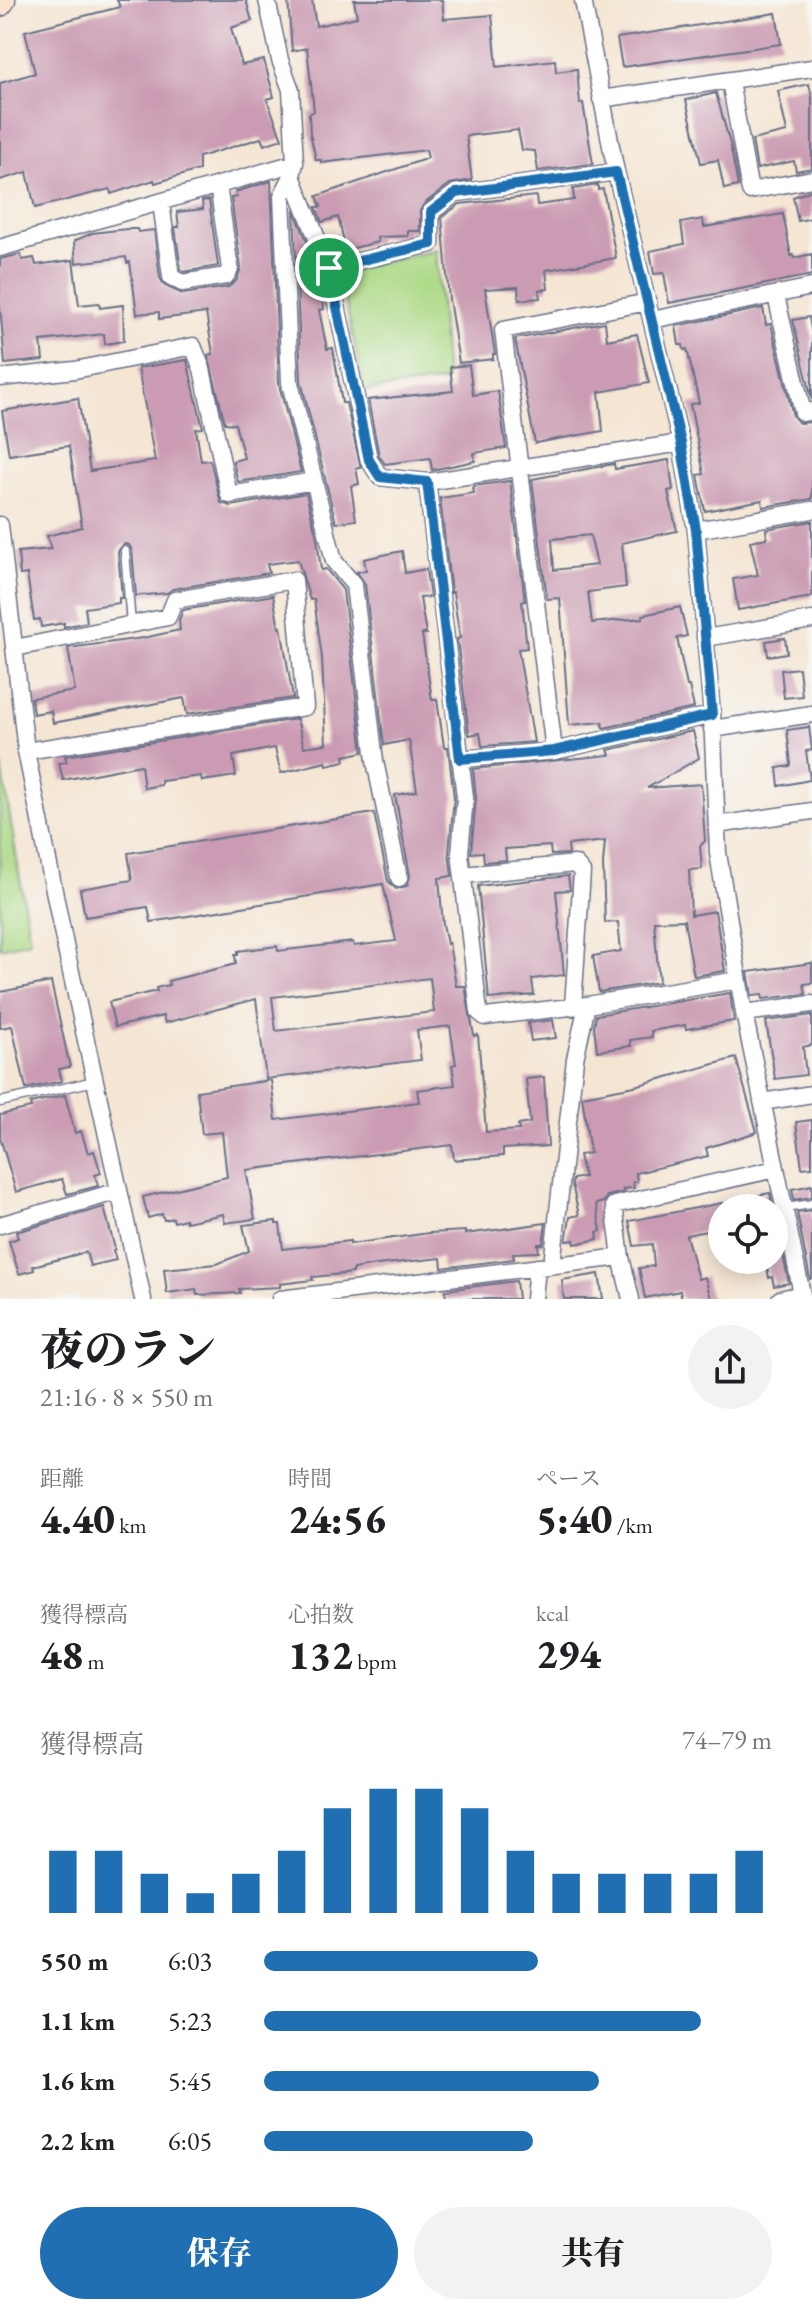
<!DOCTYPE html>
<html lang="ja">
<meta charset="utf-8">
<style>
body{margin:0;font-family:"EB Garamond","Noto Serif JP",serif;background:#f2f2f2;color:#202124;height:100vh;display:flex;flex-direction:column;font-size:30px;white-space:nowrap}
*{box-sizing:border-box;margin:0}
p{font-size:26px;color:#757577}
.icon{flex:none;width:44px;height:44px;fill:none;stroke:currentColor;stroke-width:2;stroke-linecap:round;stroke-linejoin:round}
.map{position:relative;height:1299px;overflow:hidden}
.side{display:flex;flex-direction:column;background:#fff;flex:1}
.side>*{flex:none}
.tools{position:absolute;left:708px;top:1194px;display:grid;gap:16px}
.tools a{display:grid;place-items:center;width:80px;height:80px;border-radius:50%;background:#fff;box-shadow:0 4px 20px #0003;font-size:40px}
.pin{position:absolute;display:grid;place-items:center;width:68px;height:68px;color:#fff;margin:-34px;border:4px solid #fff;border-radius:50%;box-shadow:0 2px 8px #0007}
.round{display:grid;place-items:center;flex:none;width:84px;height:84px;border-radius:42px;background:#f2f2f2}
.headline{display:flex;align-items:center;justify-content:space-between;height:136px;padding:0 40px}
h1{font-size:44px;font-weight:800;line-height:60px}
.metrics{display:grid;grid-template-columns:repeat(3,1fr);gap:12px;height:136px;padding:8px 40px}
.metrics div{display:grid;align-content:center}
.metrics b{font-size:40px;font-weight:800}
.metrics small{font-size:22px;font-weight:400}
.metrics p{font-size:22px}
.chart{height:224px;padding:16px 40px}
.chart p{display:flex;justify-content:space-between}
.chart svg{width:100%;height:144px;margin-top:8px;stroke:#1f6fb2;stroke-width:6}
.primary-button{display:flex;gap:16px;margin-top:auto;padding:16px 40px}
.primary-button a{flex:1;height:92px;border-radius:48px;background:#1f6fb2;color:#fff;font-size:32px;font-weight:800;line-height:92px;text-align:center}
.primary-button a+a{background:#f2f2f2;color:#202124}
ul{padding:0 40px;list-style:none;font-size:26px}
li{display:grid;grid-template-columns:128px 96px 1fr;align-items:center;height:60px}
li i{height:20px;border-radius:10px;background:#1f6fb2}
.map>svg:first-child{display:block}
.green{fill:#adda87;stroke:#648472;stroke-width:2}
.building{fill:#ca9bb2;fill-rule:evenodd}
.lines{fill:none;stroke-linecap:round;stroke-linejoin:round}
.lane-casing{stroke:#676f87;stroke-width:11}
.street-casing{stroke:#676f87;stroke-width:19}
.secondary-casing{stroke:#676f87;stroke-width:27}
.lane{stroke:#fff;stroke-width:8}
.street{stroke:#fff;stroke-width:16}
.secondary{stroke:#fde4d1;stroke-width:24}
.route-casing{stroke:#fff;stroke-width:16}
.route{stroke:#1f6fb2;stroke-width:10}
</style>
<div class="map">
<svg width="812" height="1299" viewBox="0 0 812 1299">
<rect width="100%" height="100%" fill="#f6f6f2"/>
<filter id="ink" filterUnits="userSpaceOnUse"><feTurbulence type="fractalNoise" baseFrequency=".0125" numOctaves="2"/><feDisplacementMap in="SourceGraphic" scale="16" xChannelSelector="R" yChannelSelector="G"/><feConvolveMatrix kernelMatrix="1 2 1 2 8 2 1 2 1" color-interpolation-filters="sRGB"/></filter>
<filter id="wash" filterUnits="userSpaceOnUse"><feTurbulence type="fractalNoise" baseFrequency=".006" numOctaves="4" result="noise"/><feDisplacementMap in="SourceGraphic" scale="32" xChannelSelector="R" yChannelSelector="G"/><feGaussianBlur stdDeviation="1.8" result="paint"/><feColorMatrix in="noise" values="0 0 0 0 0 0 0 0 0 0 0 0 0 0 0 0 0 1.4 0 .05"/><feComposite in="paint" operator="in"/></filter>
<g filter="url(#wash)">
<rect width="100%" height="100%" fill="#f5e6d4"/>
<path class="green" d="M 436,250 L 446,381 L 364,391 L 341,279 L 343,271 Z
M 1,762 L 30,941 L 0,948 L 0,763 Z"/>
<g id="blocks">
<path class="building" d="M 117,0 L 246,0 L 252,21 L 231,28 L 242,65 L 264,60 L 274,97 L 267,99 L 282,139 L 264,145 L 261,138 L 199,157 L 199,170 L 155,183 L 154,180 L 111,194 L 110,189 L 35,208 L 27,172 L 0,180 L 0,83 L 35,73 L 25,31 L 120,7 Z
M 288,0 L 312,0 L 316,26 L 357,17 L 354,0 L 442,0 L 444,19 L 492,15 L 497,67 L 555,60 L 556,72 L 577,69 L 580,104 L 583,103 L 593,164 L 538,171 L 535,151 L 522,150 L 518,130 L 466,136 L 472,180 L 450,184 L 424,204 L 420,211 L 420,231 L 408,231 L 408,236 L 377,237 L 378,242 L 346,250 L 338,217 L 322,222 L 316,207 L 321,207 L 317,196 L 428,158 L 426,150 L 321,163 L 321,160 L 316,160 L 310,133 L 309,114 L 314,111 L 307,48 L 292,51 Z
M 776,13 L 781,44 L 622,67 L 617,38 Z
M 809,84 L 812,97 L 812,168 L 796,171 L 794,161 L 757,169 L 752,140 L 787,132 L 778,91 Z
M 716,93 L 730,144 L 738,186 L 724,189 L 718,160 L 701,163 L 686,100 Z
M 271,181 L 279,384 L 301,472 L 238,482 L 233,461 L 244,458 L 235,424 L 225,423 L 208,355 L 213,354 L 206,313 L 159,319 L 159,312 L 137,314 L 130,262 L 127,263 L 126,257 L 76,263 L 74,241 L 92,233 L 127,229 L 137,229 L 138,232 L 154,230 L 160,278 L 165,286 L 183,294 L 228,287 L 236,281 L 241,268 L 231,198 L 237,197 L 235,192 Z
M 598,185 L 598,190 L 603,189 L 616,258 L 546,270 L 548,289 L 539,290 L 540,298 L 519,300 L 518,287 L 485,289 L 495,354 L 493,354 L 493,359 L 459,363 L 449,299 L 442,217 L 460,204 L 536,196 L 537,205 L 574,200 L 573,189 Z
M 812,190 L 812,218 L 798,221 L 793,197 Z
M 209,200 L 218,266 L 184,272 L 181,270 L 175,227 L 179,227 L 177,212 L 203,209 L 202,201 Z
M 294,209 L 316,265 L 324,309 L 319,310 L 327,349 L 333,348 L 342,403 L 346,403 L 361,468 L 356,468 L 359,484 L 351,486 L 356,520 L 336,523 L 301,381 Z
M 783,214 L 791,256 L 793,255 L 794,258 L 812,254 L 812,275 L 669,303 L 664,273 L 654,274 L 650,251 L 684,244 L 681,223 L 703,219 L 704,227 Z
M 21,254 L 22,260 L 34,258 L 36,265 L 73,260 L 79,305 L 99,303 L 100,308 L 123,305 L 124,341 L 105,344 L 104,334 L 41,341 L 43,360 L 5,364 L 0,306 L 0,259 Z
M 763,308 L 766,325 L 771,324 L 793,416 L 799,423 L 812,422 L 812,499 L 763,507 L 762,500 L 705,511 L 698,475 L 704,474 L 690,404 L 699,403 L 687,349 L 684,350 L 683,345 L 679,345 L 676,326 Z
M 809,317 L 812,334 L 812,400 L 793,320 Z
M 605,322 L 607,340 L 637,334 L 649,383 L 599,392 L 603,431 L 535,443 L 515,339 Z
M 187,360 L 203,428 L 196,429 L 201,461 L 210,460 L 221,503 L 231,506 L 306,493 L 317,538 L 321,570 L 326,569 L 343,590 L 363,752 L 344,756 L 345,761 L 327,765 L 326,762 L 281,773 L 275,748 L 233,756 L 236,776 L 202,781 L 201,776 L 161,781 L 161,785 L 144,788 L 141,765 L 63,780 L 59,763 L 67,762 L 65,756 L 297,719 L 304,747 L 326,744 L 322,658 L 314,599 L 310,600 L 298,560 L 267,564 L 269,573 L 173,589 L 167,593 L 136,596 L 132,550 L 129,545 L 124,544 L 118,551 L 122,598 L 119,598 L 119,603 L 85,608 L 87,622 L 64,627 L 64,623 L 41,627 L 40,619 L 34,620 L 27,574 L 20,575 L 18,552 L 51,549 L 47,536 L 82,527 L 69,446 L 9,455 L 2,411 L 78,398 L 90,471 L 155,461 L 138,368 Z
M 469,365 L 473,395 L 498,391 L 506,448 L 474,453 L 475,461 L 432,470 L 430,458 L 385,464 L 379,456 L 368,400 L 453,391 L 450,367 Z
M 669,460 L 673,490 L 668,491 L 677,531 L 622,543 L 626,587 L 588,592 L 592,623 L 643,618 L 643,615 L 680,607 L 687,636 L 677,638 L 687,686 L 689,686 L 694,708 L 604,728 L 602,722 L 569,725 L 560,598 L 547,599 L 532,479 L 614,464 L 615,469 ZM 590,535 L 597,565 L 554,570 L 552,539 Z
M 510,481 L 525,601 L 522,601 L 527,648 L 518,649 L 534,742 L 482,746 L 480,733 L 469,735 L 457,639 L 460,638 L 453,592 L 451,593 L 440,498 L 474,493 L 473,486 Z
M 812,521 L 812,597 L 738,610 L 733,579 L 758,575 L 750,541 L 767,538 L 766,529 Z
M 402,551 L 405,573 L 426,569 L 430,597 L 420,598 L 426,634 L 422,634 L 432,700 L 437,699 L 444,747 L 448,747 L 454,797 L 449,852 L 452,876 L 439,878 L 443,924 L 447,944 L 449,943 L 456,986 L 465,986 L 474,1036 L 478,1035 L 486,1132 L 519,1130 L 518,1125 L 530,1123 L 526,1079 L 544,1077 L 548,1146 L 503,1149 L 503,1156 L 454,1160 L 452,1145 L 246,1170 L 255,1219 L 225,1223 L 223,1214 L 186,1222 L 185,1219 L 174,1222 L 173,1218 L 164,1220 L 162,1214 L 148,1218 L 143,1197 L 227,1177 L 222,1132 L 202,1134 L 197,1091 L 271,1080 L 276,1120 L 419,1102 L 417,1090 L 455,1085 L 452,1065 L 456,1064 L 450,1026 L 417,1030 L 421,1060 L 266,1079 L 256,999 L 165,1023 L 163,1016 L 115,1027 L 109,1002 L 157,991 L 156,988 L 169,985 L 168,981 L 236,964 L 235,955 L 238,955 L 238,951 L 277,946 L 278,951 L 353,942 L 354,946 L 396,941 L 383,884 L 151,922 L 148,907 L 85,917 L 80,889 L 132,880 L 128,853 L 374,813 L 388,881 L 396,889 L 407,886 L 410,876 L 395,795 L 417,791 L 409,740 L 384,745 L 365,584 L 357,572 L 366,570 L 364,559 ZM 430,978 L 434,1012 L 276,1031 L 272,997 Z
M 273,595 L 279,628 L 281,627 L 293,698 L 187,714 L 184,698 L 53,723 L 51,711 L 33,714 L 31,698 L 75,691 L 68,648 L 143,638 L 180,630 L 179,620 L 183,610 Z
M 785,638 L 787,653 L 768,656 L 766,641 Z
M 799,668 L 802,696 L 784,698 L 781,670 Z
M 809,727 L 812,750 L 806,751 L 810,780 L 779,786 L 777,768 L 790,766 L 791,764 L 787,730 Z
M 693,731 L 699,758 L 647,788 L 701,784 L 705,841 L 700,846 L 702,869 L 689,870 L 691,915 L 715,911 L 725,971 L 694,976 L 684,920 L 654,921 L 659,982 L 599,992 L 593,956 L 621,951 L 618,922 L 605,923 L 603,864 L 605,841 L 568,845 L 569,854 L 551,855 L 550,846 L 505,849 L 506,860 L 484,862 L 483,852 L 471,853 L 476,798 L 473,769 L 610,755 L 608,750 Z
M 568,876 L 570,890 L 556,891 L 564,975 L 532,979 L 534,995 L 489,999 L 478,886 Z
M 812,963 L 812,983 L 804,984 L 806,994 L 763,999 L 762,995 L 752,996 L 748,972 Z
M 51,982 L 70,1067 L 59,1069 L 62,1081 L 26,1089 L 12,1026 L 0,1028 L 0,992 Z
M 730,993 L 734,1021 L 686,1029 L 685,1025 L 651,1031 L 652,1037 L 630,1040 L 631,1046 L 597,1051 L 594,1026 L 596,1015 Z
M 812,1015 L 812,1045 L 803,1047 L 806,1075 L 775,1079 L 766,1021 Z
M 553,1020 L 556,1038 L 531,1041 L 528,1023 Z
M 736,1058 L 757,1132 L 706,1148 L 708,1156 L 636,1173 L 637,1182 L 633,1182 L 634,1188 L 623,1189 L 624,1192 L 607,1196 L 604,1202 L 596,1204 L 601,1231 L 597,1232 L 598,1239 L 575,1244 L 574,1240 L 566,1241 L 570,1217 L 579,1215 L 572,1184 L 573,1179 L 584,1177 L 579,1155 L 590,1153 L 582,1096 L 635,1086 Z
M 65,1095 L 75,1133 L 81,1131 L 88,1153 L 94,1151 L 101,1173 L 95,1175 L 98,1186 L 67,1194 L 62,1179 L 16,1192 L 0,1137 L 0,1115 L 31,1108 L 30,1103 Z
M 812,1120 L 812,1167 L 802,1168 L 796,1122 Z
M 812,1185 L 812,1197 L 794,1200 L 792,1189 Z
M 770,1193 L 773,1208 L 736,1208 L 735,1200 Z
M 722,1203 L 722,1228 L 686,1235 L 698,1279 L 705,1277 L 711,1299 L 682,1299 L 680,1291 L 645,1298 L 639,1268 L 654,1266 L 652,1244 L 634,1246 L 629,1221 Z
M 104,1207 L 115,1249 L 113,1250 L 116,1260 L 90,1266 L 86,1252 L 33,1266 L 34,1270 L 19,1274 L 9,1241 L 18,1238 L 16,1232 Z
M 812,1211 L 812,1278 L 810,1279 L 797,1213 Z
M 774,1213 L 789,1283 L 774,1286 L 772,1277 L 769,1278 L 766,1260 L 774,1260 Z
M 276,1221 L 276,1224 L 280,1224 L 283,1249 L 350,1241 L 350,1244 L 429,1233 L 465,1231 L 465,1234 L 546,1223 L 543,1244 L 538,1244 L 539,1252 L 513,1253 L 514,1259 L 442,1268 L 441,1258 L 376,1265 L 353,1269 L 353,1273 L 312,1277 L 313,1280 L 280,1284 L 280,1287 L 239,1289 L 240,1293 L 197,1295 L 196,1289 L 167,1293 L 164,1269 L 217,1264 L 249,1251 L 243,1225 Z
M 599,1274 L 603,1299 L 564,1299 L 562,1280 Z
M 516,1281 L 518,1299 L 446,1299 L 445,1290 Z"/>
</g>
</g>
<g filter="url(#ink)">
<use href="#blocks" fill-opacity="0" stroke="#676f87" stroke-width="2"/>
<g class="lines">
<defs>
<path id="lane" d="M 125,551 L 131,624
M 0,1102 L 95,1081
M 785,1208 L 812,1204"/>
<path id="street" d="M 267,0 L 280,60 L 291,90 L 295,163 L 292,176 L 329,268 L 431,244 L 431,212 L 456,193 L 616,172
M 583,0 L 616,172 L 681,443 L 696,530 L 712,715 L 718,853 L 744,1013 L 803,1299
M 730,81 L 750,191 L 812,179
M 601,99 L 812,68
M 292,176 L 282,196 L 290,383 L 334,561 L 354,585 L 375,761 L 399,878
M 161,202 L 171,277 L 182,283 L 226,276 L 230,269 L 218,185
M 0,248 L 295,163
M 329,268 L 369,460 L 380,477 L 427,482 L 681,443
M 776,296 L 803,413 L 812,411
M 652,320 L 812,287
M 0,378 L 75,370 L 193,346 L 202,369 L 229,495 L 314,481
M 427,482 L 465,797 L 460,853 L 479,1012 L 485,1017 L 587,1005
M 0,525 L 26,751 L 65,945 L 143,1299
M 696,530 L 812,510
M 705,638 L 812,620
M 15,648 L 168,617 L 175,600 L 294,580 L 305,707 L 26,751
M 712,729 L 812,714
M 554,751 L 503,330 L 648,302
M 460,759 L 554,751 L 712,715
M 717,825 L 812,811
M 463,875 L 575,864 L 582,872 L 573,1006
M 744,1013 L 812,1004
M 762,1102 L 812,1094
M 0,1225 L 119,1191
M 621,1257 L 614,1205 L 776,1169
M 552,1265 L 575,1059 L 587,1005 L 738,980
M 280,1299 L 621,1257 L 631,1299
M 534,1299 L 537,1267
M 780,1299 L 802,1294"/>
<path id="secondary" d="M 0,4 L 3,0"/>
</defs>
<use href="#lane" class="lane-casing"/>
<use href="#street" class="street-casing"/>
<use href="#secondary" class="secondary-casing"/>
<use href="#lane" class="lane"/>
<use href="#street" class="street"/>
<use href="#secondary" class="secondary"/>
</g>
</g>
<g class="lines" filter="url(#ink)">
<defs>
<path id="route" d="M 616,172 L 681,443 L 696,530 L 712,715 L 554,751 L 460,759 L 427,482 L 380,477 L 369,460 L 329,268 L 431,244 L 431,212 L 456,193 Z"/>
</defs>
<use href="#route" class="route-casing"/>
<use href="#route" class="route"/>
</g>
</svg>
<div class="tools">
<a><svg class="icon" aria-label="locate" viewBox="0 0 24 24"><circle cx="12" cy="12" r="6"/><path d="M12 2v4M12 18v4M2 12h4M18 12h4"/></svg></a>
</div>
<div class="pin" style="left:329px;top:268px;background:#1e9e55"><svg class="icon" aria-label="arrive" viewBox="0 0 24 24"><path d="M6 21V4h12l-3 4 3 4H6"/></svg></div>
</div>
<section class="side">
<div class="headline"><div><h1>夜のラン</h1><p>21:16 · 8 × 550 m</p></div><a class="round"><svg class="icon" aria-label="share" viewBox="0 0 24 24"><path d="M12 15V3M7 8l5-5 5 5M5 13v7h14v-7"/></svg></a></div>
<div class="metrics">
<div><p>距離</p><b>4.40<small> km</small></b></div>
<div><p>時間</p><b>24:56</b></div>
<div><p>ペース</p><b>5:40<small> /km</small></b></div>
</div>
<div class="metrics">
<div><p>獲得標高</p><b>48<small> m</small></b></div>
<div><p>心拍数</p><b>132<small> bpm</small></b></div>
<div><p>kcal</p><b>294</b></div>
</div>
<div class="chart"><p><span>獲得標高</span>74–79 m</p>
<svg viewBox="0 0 160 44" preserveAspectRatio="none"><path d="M5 44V25M15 44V25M25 44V32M35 44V38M45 44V32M55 44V25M65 44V12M75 44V6M85 44V6M95 44V12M105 44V25M115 44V32M125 44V32M135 44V32M145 44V32M155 44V25"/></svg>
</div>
<ul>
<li><b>550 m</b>6:03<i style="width:54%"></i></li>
<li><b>1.1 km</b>5:23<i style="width:86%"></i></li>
<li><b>1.6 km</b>5:45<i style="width:66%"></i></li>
<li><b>2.2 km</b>6:05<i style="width:53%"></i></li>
</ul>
<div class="primary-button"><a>保存</a><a>共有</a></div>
</section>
